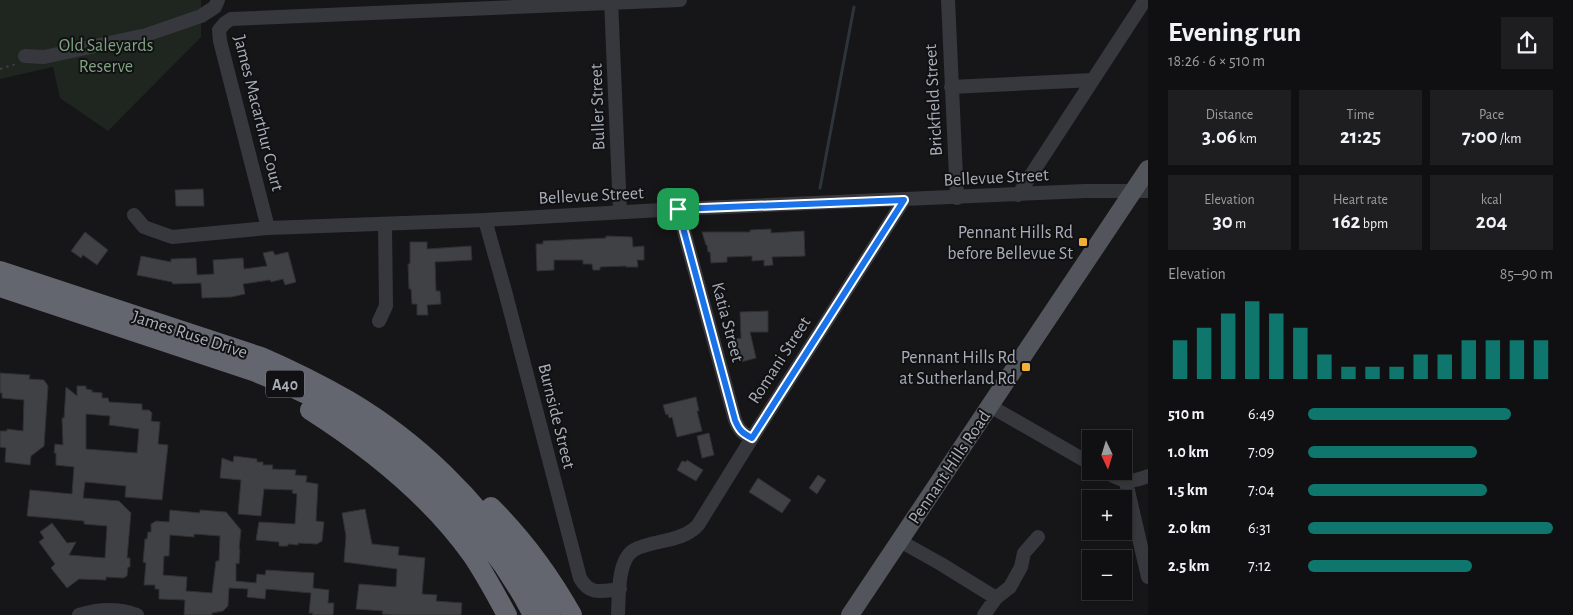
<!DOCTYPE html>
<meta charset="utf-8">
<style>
body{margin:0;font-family:"Alegreya Sans",sans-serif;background:#1e1e20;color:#f1f3f6;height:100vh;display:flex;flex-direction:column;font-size:19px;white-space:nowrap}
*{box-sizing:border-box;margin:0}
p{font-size:16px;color:#9c9d9f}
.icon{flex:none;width:28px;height:28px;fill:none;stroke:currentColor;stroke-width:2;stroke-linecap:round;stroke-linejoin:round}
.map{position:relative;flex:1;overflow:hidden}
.panel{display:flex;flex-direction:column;background:#101012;width:425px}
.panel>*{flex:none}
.needle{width:32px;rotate:176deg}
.buttons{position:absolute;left:1082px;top:430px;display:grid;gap:10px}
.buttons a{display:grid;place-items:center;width:50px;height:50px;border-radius:0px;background:#101012;box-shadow:0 2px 8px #0003,0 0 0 1px #303032;font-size:25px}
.pin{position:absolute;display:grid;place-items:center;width:42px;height:42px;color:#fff;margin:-21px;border-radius:10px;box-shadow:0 2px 8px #0006}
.round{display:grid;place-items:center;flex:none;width:52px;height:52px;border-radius:0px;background:#1e1e20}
.headline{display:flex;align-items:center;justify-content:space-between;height:85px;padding:0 20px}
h1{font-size:28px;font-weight:700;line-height:38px}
.metrics{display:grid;grid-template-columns:repeat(3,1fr);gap:8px;height:85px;padding:5px 20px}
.metrics div{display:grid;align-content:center;border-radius:0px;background:#1e1e20;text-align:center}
.metrics b{font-size:21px;font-weight:700}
.metrics small{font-size:14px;font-weight:400}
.metrics p{font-size:14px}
.chart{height:140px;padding:10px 20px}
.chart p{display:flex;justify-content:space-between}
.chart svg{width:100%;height:90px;margin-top:5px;stroke:#0f766e;stroke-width:6}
ul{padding:0 20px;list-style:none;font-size:16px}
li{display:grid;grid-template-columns:80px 60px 1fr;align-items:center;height:38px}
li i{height:12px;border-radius:6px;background:#0f766e}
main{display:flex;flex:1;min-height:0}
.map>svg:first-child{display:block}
.green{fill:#1e261f}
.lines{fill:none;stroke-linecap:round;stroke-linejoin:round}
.stream{stroke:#2c353c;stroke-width:3}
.building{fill:#404145;stroke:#303034;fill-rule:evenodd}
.path{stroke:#3d3f44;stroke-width:2;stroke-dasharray:2.5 4;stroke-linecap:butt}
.minor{stroke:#37383d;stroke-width:14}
.major{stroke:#53555c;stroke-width:18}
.highway{stroke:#63666e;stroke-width:20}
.route-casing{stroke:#fff;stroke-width:10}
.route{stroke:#1a73e8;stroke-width:6}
.poi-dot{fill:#f2b134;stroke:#111113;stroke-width:2}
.labels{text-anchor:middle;stroke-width:4;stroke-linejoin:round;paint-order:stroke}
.shield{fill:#111113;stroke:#7b7e86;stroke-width:1}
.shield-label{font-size:16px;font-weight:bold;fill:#a8adb8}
.park-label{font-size:18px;fill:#7fa381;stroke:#111113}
.street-label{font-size:18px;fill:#a8adb8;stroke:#111113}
.poi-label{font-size:18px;fill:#a8adb8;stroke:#111113;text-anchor:end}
</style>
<main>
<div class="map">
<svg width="1148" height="615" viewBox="0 0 1148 615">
<rect width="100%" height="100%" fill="#161618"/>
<path class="green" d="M 0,0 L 201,0 L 201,37 L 108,131 L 60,98 L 53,67 L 0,79 Z"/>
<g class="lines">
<path class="stream" d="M 820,188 L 854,7"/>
</g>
<path class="building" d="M 203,189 L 204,206 L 176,206 L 175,190 Z
M 771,229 L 771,233 L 804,231 L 805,256 L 772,257 L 773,265 L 764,266 L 764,260 L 752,261 L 752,256 L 727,257 L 727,262 L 711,263 L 710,252 L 708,252 L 707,245 L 706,245 L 702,232 L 750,232 L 750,230 Z
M 85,232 L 108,250 L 97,265 L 83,255 L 81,258 L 71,251 Z
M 606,236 L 632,237 L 633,247 L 644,246 L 644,260 L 637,260 L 638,267 L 626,267 L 626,266 L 600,267 L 600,270 L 593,270 L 592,264 L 583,264 L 583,260 L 554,260 L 554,270 L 537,271 L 536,244 L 543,244 L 543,241 L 606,238 Z
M 410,242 L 427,242 L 427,249 L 471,246 L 472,260 L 435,262 L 436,291 L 440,291 L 441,304 L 427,305 L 428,315 L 417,315 L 417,304 L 412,304 L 411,289 L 409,289 L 408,264 L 410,264 Z
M 273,251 L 275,255 L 288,252 L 296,282 L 285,285 L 283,279 L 271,282 L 270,280 L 243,284 L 245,294 L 231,297 L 202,298 L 201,283 L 173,284 L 172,282 L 137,275 L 141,256 L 171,262 L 171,259 L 196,258 L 197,275 L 214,274 L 213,260 L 243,258 L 244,269 L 267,266 L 263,253 Z
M 768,311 L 768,332 L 750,332 L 756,358 L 741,362 L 735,339 L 741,338 L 740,312 Z
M 0,373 L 30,375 L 29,379 L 44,380 L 48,386 L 44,446 L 31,456 L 30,465 L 5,462 L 6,448 L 0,447 L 0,431 L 7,431 L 7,429 L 23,431 L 24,400 L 2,398 L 2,393 L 0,393 Z
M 77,386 L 86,386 L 86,389 L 92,390 L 92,392 L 102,393 L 102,398 L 108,398 L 109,402 L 142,404 L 142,410 L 149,410 L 152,413 L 151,421 L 160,422 L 158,444 L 168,445 L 162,500 L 125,497 L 126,486 L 85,482 L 83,498 L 119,501 L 131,513 L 127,558 L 130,558 L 130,567 L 128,567 L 127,576 L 123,578 L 106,577 L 106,580 L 79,579 L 67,588 L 51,568 L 55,564 L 39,542 L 44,538 L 40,532 L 52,523 L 67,543 L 76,542 L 69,555 L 105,558 L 107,526 L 84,524 L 84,521 L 27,516 L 30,490 L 72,494 L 74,467 L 56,465 L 56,453 L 54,453 L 55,444 L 63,445 L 62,418 L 64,418 L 66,387 L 77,396 ZM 86,414 L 110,416 L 109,425 L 139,429 L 137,453 L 86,449 Z
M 696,397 L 699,411 L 697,411 L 702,431 L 677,437 L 672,417 L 669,418 L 668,414 L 666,415 L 663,405 Z
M 709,433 L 714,455 L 702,458 L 697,436 Z
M 234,456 L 257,459 L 257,462 L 263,462 L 263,465 L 273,465 L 272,469 L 296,470 L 295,475 L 307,476 L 306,482 L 318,484 L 316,521 L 324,522 L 322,541 L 317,544 L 298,543 L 298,545 L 288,544 L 288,546 L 279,546 L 279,542 L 256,540 L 259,522 L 295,524 L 297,494 L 292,493 L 293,490 L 264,489 L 261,516 L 238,514 L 241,480 L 220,478 L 222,458 L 233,462 Z
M 687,460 L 703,470 L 696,481 L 677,470 L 682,461 L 686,462 Z
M 818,475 L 826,480 L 817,494 L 809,488 Z
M 758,478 L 791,500 L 782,513 L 749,492 Z
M 365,509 L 372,544 L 399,547 L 398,555 L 425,558 L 422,594 L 437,595 L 436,601 L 462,603 L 461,615 L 394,615 L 382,614 L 383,611 L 356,609 L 359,584 L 396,587 L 397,569 L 344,562 L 346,536 L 342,513 Z
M 170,510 L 200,513 L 200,510 L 226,512 L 241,530 L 239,549 L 240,549 L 239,564 L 236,563 L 236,581 L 256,583 L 257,574 L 265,575 L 266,570 L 314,573 L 313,588 L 329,590 L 328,603 L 334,603 L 333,615 L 312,615 L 313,613 L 309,613 L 311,593 L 266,589 L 265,599 L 247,597 L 248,589 L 229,588 L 228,606 L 223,611 L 212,613 L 212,615 L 184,615 L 185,600 L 159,599 L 159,589 L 155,589 L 155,585 L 144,585 L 146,563 L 143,562 L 145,539 L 147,539 L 148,532 L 151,532 L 151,524 L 156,521 L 169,522 ZM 194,534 L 220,536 L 219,561 L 216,561 L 212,593 L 186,591 L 187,577 L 163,575 L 164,556 L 169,556 L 170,535 L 194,537 Z"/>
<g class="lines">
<path class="path" d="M 0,69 L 16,64"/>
<path class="minor" d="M 611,0 L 620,212
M 948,0 L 957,198
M 25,56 L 44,57 L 146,35 L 201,16 L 215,7 L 218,0
M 951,87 L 1093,80
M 1018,195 L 1145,0
M 678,209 L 735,420 C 739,430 742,433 752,438
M 134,215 L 144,227 L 172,237 L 268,228 L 485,220 L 678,209 L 1085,191 L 1148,191
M 485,220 L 505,291 L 580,578 C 590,596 602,591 620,589
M 268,228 L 220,41 L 219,30 L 225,23 L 231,19 L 680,0
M 379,321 L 386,306 L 385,224
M 990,406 L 1091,464
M 1104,471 C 1124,482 1127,484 1148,476
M 1126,482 L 1148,577
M 900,541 L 941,564 L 996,598 L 1010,587 L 1021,567 L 1024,553 L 1038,537
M 79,615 C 98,609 118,608 137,615
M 618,615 C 619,597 617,560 634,550 C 644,544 661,542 672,539 C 682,536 691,533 698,525 L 752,438 L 904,200
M 984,615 L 996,598"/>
<path class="major" d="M 850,615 L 1148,169"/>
<path class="highway" d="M 0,271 L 261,357 C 291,370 321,385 349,401 C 418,442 477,500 520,566 C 531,582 542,598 550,615
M 0,287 L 253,371 C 276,380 300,390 322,402 C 409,450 488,527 533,615
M 310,410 C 371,449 430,496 472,555 C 485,574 496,595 507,615
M 491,507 C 524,540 549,574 572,615"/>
</g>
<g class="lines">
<defs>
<path id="route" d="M 904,200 L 752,438 C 742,433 739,430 735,420 L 678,209 Z"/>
</defs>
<use href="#route" class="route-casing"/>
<use href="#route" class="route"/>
</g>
<g class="poi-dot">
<rect x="1078" y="237" width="10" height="10" rx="2.5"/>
<rect x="1021" y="362" width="10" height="10" rx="2.5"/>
</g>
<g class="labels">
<rect class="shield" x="266" y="370.5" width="38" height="27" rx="4"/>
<g class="shield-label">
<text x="285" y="390">A40</text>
</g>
<g class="park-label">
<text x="106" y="51">Old Saleyards<tspan x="106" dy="21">Reserve</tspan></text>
</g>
<g class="street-label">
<text transform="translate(933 100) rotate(-93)" y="6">Brickfield Street</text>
<text transform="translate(597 107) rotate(-92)" y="6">Buller Street</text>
<text transform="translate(259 113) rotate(76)" y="6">James Macarthur Court</text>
<text transform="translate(996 177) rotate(-3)" y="6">Bellevue Street</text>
<text transform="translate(591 195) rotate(-3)" y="6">Bellevue Street</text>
<text transform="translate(728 322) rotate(75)" y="6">Katia Street</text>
<text transform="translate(190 334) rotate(18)" y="6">James Ruse Drive</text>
<text transform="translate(779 360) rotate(-57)" y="6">Romani Street</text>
<text transform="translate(557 416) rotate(76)" y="6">Burnside Street</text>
<text transform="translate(949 467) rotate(-56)" y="6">Pennant Hills Road</text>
</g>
<g class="poi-label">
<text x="1073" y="238">Pennant Hills Rd<tspan x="1073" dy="21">before Bellevue St</tspan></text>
<text x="1016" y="363">Pennant Hills Rd<tspan x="1016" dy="21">at Sutherland Rd</tspan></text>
</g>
</g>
</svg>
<div class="buttons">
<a><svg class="needle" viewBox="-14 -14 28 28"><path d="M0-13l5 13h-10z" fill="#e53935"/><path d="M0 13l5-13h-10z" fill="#9c9d9f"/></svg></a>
<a>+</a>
<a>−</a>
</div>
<div class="pin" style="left:678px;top:209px;background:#1e9e55"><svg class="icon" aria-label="arrive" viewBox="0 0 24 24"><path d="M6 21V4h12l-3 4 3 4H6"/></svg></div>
</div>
<section class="panel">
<div class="headline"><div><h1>Evening run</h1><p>18:26 · 6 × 510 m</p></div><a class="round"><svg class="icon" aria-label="share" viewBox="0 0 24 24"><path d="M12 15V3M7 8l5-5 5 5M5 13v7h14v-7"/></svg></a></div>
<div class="metrics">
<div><p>Distance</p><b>3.06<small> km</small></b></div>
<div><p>Time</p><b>21:25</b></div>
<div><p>Pace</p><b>7:00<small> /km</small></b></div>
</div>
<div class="metrics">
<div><p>Elevation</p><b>30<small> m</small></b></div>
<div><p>Heart rate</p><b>162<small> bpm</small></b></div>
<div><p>kcal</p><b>204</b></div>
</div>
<div class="chart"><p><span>Elevation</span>85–90 m</p>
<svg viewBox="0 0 160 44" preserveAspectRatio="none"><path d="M5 44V25M15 44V19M25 44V12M35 44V6M45 44V12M55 44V19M65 44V32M75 44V38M85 44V38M95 44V38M105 44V32M115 44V32M125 44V25M135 44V25M145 44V25M155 44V25"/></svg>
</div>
<ul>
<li><b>510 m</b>6:49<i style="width:83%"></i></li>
<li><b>1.0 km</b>7:09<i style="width:69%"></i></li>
<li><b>1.5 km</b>7:04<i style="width:73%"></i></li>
<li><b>2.0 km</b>6:31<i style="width:100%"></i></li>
<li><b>2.5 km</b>7:12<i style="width:67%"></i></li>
</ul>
</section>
</main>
